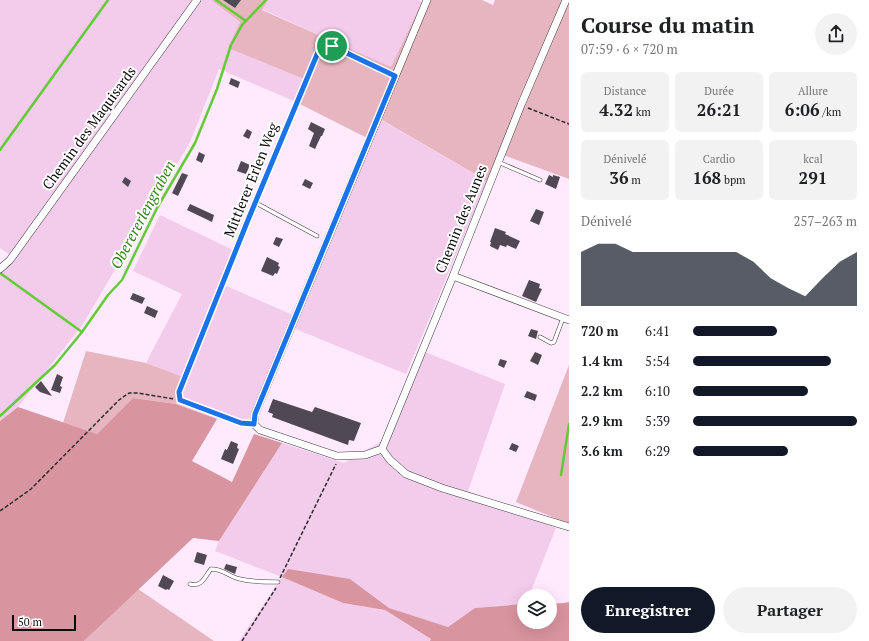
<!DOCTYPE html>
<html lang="fr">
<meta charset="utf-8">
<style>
body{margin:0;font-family:"PT Serif",serif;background:#f2f2f2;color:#202124;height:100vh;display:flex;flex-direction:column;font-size:15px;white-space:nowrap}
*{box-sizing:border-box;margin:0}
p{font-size:13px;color:#757577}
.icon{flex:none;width:22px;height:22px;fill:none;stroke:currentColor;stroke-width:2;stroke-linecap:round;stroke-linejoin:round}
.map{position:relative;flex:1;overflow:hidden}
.details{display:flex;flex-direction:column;background:#fff;width:300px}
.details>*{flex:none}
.buttons{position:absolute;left:517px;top:589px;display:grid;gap:8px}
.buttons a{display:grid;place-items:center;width:40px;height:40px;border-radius:50%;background:#fff;box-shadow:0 4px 16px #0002;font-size:20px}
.scale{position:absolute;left:12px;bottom:10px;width:64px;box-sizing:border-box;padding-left:4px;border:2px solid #0b0b0b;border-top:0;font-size:11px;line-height:14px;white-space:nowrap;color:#0b0b0b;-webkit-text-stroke:3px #fff;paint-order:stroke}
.pin{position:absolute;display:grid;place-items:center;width:34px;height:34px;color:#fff;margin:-17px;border:2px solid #fff;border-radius:50%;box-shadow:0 1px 4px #0007}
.round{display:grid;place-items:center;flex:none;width:42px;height:42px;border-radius:21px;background:#f2f2f2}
.overview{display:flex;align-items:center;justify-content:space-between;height:68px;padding:0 12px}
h1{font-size:22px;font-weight:700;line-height:30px}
.stats{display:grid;grid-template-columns:repeat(3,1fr);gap:6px;height:68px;padding:4px 12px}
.stats div{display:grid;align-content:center;border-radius:6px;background:#f2f2f2;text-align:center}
.stats b{font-size:17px;font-weight:700}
.stats small{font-size:11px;font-weight:400}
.stats p{font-size:11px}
.chart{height:112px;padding:8px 12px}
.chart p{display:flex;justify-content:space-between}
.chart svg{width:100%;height:72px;margin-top:4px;fill:#111827;opacity:.7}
.button{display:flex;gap:8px;margin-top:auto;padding:8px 12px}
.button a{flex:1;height:46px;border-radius:24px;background:#111827;color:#fff;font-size:16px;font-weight:700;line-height:46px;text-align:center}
.button a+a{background:#f2f2f2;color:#202124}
ul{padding:0 12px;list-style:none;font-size:13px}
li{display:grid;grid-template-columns:64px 48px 1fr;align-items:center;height:30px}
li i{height:10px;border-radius:5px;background:#111827}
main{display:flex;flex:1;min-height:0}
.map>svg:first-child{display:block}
.farmland{fill:#f3cbeb}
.green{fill:#e7b5c0}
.forest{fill:#d8949f}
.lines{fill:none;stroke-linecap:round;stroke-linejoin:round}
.stream{stroke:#64ca38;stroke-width:2.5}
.building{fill:#504853}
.service-casing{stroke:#3e3e3e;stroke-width:4.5}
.minor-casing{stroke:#3e3e3e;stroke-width:8}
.path{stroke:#2d2d2d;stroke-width:1.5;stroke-dasharray:4 2;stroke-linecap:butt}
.service{stroke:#fff;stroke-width:3.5}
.minor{stroke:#fff;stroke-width:7}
.route-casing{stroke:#fff;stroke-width:8}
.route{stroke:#1a73e8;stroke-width:5}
.labels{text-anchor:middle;stroke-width:4;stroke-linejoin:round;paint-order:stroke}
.street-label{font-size:14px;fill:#0b0b0b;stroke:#fff}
.water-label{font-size:15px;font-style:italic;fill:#348517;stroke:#fff}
</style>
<main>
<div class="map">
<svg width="569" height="641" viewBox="0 0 569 641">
<rect width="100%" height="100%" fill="#ffe9fd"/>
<path class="farmland" d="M 0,0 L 211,0 L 240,22 L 229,48 L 304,79 L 294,101 L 219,69 L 190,142 L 83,324 L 18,407 L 0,421 L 0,271 L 14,258 L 0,248 Z
M 268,0 L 418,0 L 422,2 L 391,68 L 262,9 Z
M 381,120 L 487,181 L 406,374 L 288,326 L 247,423 L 217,419 L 176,404 L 182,377 L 146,363 L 182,294 L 133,271 L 160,215 L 233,250 L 222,284 L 297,317 L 371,140 Z
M 425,352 L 505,384 L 468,491 L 556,528 L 529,596 L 524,596 L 524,604 L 475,608 L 448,627 L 389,608 L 350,579 L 282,577 L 343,603 L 385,610 L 431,639 L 430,641 L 239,641 L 282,577 L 215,551 L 219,541 L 282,443 L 344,463 L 389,437 Z"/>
<path class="green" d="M 211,0 L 268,0 L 262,10 L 391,67 L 423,0 L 482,0 L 493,5 L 495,0 L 569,0 L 569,179 L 498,153 L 487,181 L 382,120 L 371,140 L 294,101 L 304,79 L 228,48 L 240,22 Z
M 86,351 L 146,363 L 183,377 L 176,404 L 133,398 L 97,434 L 63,423 Z
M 569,365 L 569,524 L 516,502 Z
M 138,589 L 214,641 L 84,641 Z"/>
<path class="forest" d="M 133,398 L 176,404 L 217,419 L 192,461 L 232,482 L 254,434 L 282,443 L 219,541 L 193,538 L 84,641 L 0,641 L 0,421 L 18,407 L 97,434 Z
M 288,569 L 350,579 L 389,608 L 448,627 L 475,608 L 524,604 L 524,622 L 550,622 L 550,604 L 564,603 L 569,602 L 569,641 L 430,641 L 431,639 L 385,610 L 343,603 L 282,577 Z"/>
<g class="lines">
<path class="stream" d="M 216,0 L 246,21
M 0,150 L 108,0
M 0,273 L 82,332
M 0,416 L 55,365 L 82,332 L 108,295 L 122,280 L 157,208 L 195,143 L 217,89 L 231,45 L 242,25 L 266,0
M 561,475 L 569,424"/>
</g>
<path class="building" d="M 223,0 L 241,0 L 235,8 Z
M 231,78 L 240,82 L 238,88 L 229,84 Z
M 311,122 L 325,129 L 322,136 L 321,136 L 315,149 L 309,146 L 314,133 L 308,129 Z
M 247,129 L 252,132 L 249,139 L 243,136 Z
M 199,152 L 205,155 L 202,163 L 196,160 Z
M 241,161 L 250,165 L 246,174 L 237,171 Z
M 182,173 L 188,175 L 178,196 L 172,193 Z
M 549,175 L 553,177 L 553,175 L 560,177 L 556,189 L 545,184 Z
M 125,177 L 131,181 L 128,187 L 122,182 Z
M 305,179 L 313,183 L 310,189 L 302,185 Z
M 190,204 L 214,215 L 212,222 L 187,210 Z
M 536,209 L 544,212 L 539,225 L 530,221 Z
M 495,228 L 506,232 L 505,234 L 520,241 L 516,249 L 507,245 L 506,247 L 500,245 L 498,250 L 490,246 L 491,242 L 490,242 Z
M 276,237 L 283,239 L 279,247 L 273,244 Z
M 267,257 L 279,263 L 278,266 L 280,267 L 277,274 L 275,273 L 273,276 L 261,271 Z
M 529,280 L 540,284 L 539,288 L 542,289 L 536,302 L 522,296 Z
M 133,293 L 145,298 L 142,304 L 130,299 Z
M 147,306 L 158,311 L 155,318 L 144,313 Z
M 531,329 L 538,331 L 536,339 L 528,336 Z
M 535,352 L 542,355 L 538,365 L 530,361 Z
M 500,359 L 507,361 L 504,368 L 498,365 Z
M 57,374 L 63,377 L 60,386 L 62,387 L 60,393 L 51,390 Z
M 41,381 L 52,396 L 40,392 L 35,387 Z
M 527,391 L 537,395 L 535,401 L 524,397 Z
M 273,399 L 312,412 L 315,407 L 361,423 L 354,441 L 349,440 L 348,445 L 272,417 L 273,414 L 268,412 Z
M 231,441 L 238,444 L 237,448 L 239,449 L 233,464 L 221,459 L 225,449 L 227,450 Z
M 512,443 L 519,446 L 516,452 L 509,449 Z
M 197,552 L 207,555 L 204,565 L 194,562 Z
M 226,564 L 237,567 L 235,574 L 224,569 Z
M 163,575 L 174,581 L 169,590 L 167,589 L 166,590 L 158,586 Z"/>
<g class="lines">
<defs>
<path id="service" d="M 498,162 L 540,180
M 256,203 L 317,236
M 540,337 L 551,343 L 554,342 L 563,318
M 254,424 L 241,423 L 180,400 L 179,392 L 248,221 L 321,45 L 332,46 L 395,76
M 190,584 C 202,587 204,578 211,569 C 224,569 229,577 240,579 C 252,582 266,582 278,582"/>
<path id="minor" d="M 427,0 L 255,414 L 254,424 L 260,430 L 337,456 L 365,455 L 382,449 L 390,460 L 406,474 L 442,488 L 569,527
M 0,269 L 10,260 L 197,0
M 453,276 L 569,320
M 382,449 L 453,276 L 521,105 L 566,0"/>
</defs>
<use href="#service" class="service-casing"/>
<use href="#minor" class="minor-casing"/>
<path class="path" d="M 528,108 L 569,124
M 0,511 L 31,489 L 119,400 L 129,393 L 138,393 L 174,399
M 280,578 L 336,464
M 242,641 L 276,588"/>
<use href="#service" class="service"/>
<use href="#minor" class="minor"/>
</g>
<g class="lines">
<defs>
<path id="route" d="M 321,45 L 332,46 L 395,76 L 255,414 L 254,424 L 241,423 L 180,400 L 179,392 L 248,220 Z"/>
</defs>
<use href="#route" class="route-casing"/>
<use href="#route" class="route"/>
</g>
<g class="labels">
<g class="street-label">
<text transform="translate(89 128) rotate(-54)" y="5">Chemin des Maquisards</text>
<text transform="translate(251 180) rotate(-68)" y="5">Mittlerer Erlen Weg</text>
<text transform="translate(461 219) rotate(-68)" y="5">Chemin des Aunes</text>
</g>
<g class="water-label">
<text transform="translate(143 215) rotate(-62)" y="5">Oberererlengraben</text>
</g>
</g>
</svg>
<div class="buttons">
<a><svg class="icon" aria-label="layers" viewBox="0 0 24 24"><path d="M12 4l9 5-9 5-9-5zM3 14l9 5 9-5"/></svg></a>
</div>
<div class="scale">50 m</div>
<div class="pin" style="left:332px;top:46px;background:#1e9e55"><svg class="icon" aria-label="arrive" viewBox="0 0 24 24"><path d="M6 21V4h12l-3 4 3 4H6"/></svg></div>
</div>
<section class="details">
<div class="overview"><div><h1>Course du matin</h1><p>07:59 · 6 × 720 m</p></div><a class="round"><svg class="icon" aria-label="share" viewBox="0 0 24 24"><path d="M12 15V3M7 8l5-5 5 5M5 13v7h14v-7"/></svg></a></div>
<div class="stats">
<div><p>Distance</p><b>4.32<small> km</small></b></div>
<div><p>Durée</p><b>26:21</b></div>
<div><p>Allure</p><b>6:06<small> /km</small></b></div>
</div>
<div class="stats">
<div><p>Dénivelé</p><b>36<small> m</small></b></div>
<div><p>Cardio</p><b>168<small> bpm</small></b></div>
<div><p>kcal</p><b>291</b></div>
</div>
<div class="chart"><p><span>Dénivelé</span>257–263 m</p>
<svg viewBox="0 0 160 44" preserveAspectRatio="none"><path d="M0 44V11L10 6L20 6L30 11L40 11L50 11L60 11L70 11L80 11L90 11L100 17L110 27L120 33L130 38L140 27L150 17L160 11V44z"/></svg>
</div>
<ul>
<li><b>720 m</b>6:41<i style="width:51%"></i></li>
<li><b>1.4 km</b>5:54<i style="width:84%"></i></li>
<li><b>2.2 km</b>6:10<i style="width:70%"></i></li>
<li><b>2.9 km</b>5:39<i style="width:100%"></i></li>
<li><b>3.6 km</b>6:29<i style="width:58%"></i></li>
</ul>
<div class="button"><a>Enregistrer</a><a>Partager</a></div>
</section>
</main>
